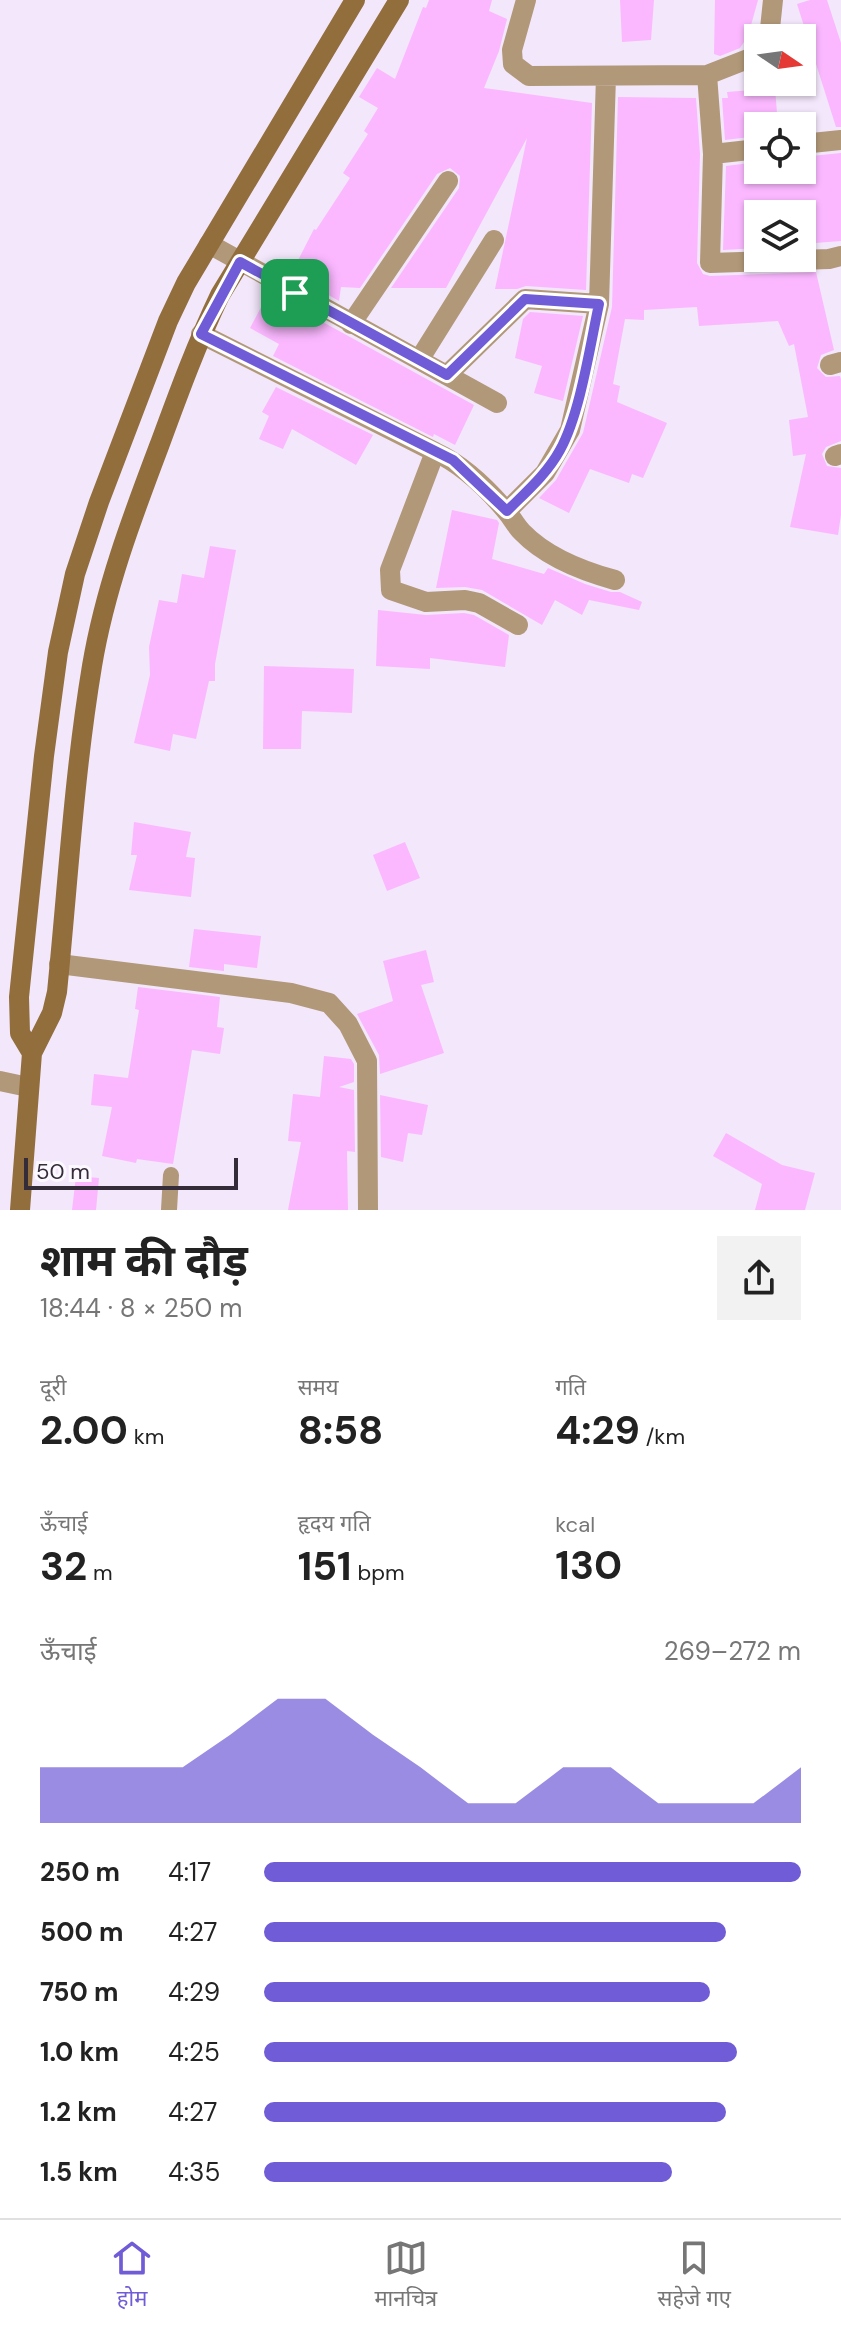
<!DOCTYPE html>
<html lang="hi">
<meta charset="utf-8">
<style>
body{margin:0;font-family:"DM Sans","Noto Sans Devanagari",sans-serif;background:#f2f2f2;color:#222;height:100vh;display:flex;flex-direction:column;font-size:30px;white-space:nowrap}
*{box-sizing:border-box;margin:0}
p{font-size:26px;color:#767676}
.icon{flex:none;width:44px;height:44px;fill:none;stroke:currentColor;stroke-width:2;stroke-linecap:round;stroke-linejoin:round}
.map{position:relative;height:1210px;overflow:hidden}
.panel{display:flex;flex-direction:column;background:#fff;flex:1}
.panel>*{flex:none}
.needle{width:52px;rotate:103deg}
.controls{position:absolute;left:744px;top:24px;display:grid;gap:16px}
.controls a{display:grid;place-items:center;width:72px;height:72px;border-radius:0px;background:#fff;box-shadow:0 2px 6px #0004;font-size:40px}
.scale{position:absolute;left:24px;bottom:20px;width:214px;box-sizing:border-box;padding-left:8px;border:4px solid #342c39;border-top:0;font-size:22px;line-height:28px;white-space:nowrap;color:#342c39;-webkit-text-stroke:6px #fcf8ff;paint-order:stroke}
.pin{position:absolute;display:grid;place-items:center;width:68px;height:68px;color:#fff;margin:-34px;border-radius:16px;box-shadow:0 4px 12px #0006}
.round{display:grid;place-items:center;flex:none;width:84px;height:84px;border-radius:0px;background:#f2f2f2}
.summary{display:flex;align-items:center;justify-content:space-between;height:136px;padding:0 40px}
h1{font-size:44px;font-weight:700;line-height:60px}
.figures{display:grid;grid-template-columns:repeat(3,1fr);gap:12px;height:136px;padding:8px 40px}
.figures div{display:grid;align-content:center}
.figures b{font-size:40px;font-weight:700}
.figures small{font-size:22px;font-weight:400}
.figures p{font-size:22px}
.chart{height:224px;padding:16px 40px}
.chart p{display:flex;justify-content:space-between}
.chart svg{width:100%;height:144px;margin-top:8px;fill:#6f5cd6;opacity:.7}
ul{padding:0 40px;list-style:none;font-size:26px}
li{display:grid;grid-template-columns:128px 96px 1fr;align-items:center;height:60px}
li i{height:20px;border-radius:10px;background:#6f5cd6}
.dock{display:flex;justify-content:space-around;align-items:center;height:112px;border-top:2px solid #e0e0e0;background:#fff;font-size:22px;color:#767676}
.dock a{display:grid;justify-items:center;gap:4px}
.dock .selected{color:#6f5cd6}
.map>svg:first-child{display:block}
.building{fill:#fbb8ff}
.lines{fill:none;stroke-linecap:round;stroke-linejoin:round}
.lane{stroke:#b19878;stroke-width:16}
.street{stroke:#b19878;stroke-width:20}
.secondary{stroke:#926e3d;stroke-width:20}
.route-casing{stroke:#fff;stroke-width:16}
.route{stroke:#6f5cd6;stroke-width:10}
</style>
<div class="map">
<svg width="841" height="1210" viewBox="0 0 841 1210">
<rect width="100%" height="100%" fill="#f3e7fb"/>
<path class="building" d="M 429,0 L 492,0 L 489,11 L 507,19 L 499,51 L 484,88 L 592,103 L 586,290 L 526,286 L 517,289 L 495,289 L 527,138 L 446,288 L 391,288 L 459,188 L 460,176 L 450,168 L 437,174 L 360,288 L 341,287 L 339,301 L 291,274 L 314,229 L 316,230 L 350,178 L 343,173 L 368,134 L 364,131 L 378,108 L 359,97 L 377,68 L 395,79 L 423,7 L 426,8 Z
M 620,0 L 654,0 L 651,40 L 622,42 Z
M 715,0 L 758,0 L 748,36 L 740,48 L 720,56 L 714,54 Z
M 810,0 L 827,0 L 841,43 L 841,127 L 836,127 L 797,4 Z
M 775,88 L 778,126 L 758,126 L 758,136 L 725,140 L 722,98 L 728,98 L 727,92 Z
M 618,97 L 696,98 L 700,154 L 697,263 L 703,274 L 710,276 L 816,272 L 834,350 L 821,355 L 817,368 L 826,377 L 840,376 L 841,379 L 841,441 L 826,447 L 822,454 L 827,466 L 841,468 L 841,515 L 838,535 L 790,527 L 806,454 L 793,456 L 789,420 L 808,417 L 794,344 L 789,346 L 778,321 L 699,326 L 697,307 L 644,310 L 644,320 L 625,319 L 613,384 L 620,386 L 617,402 L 667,423 L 643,478 L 632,474 L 629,483 L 590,469 L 569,513 L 539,498 L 556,480 L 583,433 L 612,307 Z
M 841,153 L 841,241 L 802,244 L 802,214 L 758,214 L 758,248 L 723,250 L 726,166 L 758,162 L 758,170 L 802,170 L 802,157 Z
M 267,296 L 277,302 L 279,298 L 474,405 L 455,445 L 434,434 L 433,437 L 273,356 L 279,344 L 250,328 Z
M 530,312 L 583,316 L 563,401 L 534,393 L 542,366 L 515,358 L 523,319 Z
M 276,387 L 373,435 L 356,465 L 292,429 L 283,449 L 259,439 L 269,416 L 262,412 Z
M 452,510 L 497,520 L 499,523 L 492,559 L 544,574 L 548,568 L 585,584 L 611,592 L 620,592 L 642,602 L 639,610 L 589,600 L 582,615 L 555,600 L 542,625 L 482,590 L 465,587 L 436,588 Z
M 210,546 L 236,550 L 215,664 L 215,681 L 209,681 L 196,739 L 173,734 L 170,751 L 134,743 L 150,675 L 149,647 L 159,600 L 177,603 L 182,574 L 204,578 Z
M 378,610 L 426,615 L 464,613 L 474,615 L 509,635 L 505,667 L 430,658 L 430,669 L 376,666 Z
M 264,666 L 354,669 L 352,713 L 302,711 L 301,749 L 263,749 Z
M 134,822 L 191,832 L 186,857 L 195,858 L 191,897 L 129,890 L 137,855 L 131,855 Z
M 405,842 L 420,878 L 387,891 L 373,855 Z
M 194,929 L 261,936 L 257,968 L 224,964 L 224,971 L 189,967 Z
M 426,950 L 434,982 L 421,985 L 444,1053 L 380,1074 L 379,1055 L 357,1014 L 393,1001 L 383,961 Z
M 138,987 L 220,997 L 217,1027 L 224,1028 L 220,1054 L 192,1050 L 173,1164 L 137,1159 L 136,1163 L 102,1156 L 112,1107 L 91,1105 L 94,1074 L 128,1078 L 139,1010 L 135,1009 Z
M 324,1056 L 351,1059 L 354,1064 L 354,1082 L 339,1087 L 354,1090 L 355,1152 L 347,1151 L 348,1210 L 288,1210 L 301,1142 L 288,1141 L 293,1094 L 320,1097 Z
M 380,1095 L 428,1105 L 422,1135 L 408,1133 L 403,1162 L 381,1157 Z
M 726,1133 L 782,1165 L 815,1173 L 805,1210 L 755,1210 L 762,1184 L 713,1156 Z
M 76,1176 L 99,1178 L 96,1210 L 72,1210 Z"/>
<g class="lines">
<path class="lane" d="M 169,1210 L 171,1175"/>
<path class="street" d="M 526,0 L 512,50 L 513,64 L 529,76 L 707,75 L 758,55
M 769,38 L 773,0
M 707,75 L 713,154 L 710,263 L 829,259 L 841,256
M 802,144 L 841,140
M 713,154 L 758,149
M 209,244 L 497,403
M 351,324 L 448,181
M 201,334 L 435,452 L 390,570 L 391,590 L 426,602 L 465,600 L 479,603 L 518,625
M 419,360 L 494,240
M 830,365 L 841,362
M 447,375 L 525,299 L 599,304
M 435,452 C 463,465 487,488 507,512 C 512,518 516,526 522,532 C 546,557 582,571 615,580
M 835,456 L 841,454
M 507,511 L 545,473 L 570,430 L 599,304 L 606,76
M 59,964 L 291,993 L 329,1003 L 348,1024 L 367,1061 L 368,1210
M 0,1081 L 28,1087"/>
<path class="secondary" d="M 32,1053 L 20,1033 L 19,997 L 44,756 L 58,652 L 75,574 L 99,502 L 168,321 L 186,283 L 355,0
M 20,1210 L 32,1053 L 52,1013 L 57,992 C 68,883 74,774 92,666 C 105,588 133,515 161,441 C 179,392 197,343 220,295 L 399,0"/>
</g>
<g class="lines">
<defs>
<path id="route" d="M 240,262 L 447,375 L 525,299 L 599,304 C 590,346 580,414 560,450 C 547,474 526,492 507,511 L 453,460 L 201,334 Z"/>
</defs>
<use href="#route" class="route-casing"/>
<use href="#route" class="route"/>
</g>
</svg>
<div class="controls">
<a><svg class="needle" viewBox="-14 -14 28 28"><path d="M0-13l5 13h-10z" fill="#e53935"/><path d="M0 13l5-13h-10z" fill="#767676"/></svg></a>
<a><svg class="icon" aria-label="locate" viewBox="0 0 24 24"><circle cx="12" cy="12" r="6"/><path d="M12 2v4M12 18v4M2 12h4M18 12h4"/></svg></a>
<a><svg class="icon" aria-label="layers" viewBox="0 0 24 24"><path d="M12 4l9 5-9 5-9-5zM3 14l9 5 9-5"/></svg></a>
</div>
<div class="scale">50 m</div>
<div class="pin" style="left:295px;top:293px;background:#1e9e55"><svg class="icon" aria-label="arrive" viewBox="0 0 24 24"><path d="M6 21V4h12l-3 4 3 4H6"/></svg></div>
</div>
<section class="panel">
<div class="summary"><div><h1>शाम की दौड़</h1><p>18:44 · 8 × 250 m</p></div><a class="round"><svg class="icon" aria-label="share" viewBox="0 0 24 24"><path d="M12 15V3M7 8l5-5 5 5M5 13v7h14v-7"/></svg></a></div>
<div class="figures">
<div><p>दूरी</p><b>2.00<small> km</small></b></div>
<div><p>समय</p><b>8:58</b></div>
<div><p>गति</p><b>4:29<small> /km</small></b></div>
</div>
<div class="figures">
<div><p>ऊँचाई</p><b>32<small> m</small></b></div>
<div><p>हृदय गति</p><b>151<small> bpm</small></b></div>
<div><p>kcal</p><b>130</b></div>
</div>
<div class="chart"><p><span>ऊँचाई</span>269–272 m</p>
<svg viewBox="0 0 160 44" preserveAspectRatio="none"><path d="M0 44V27L10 27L20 27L30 27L40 17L50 6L60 6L70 17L80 27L90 38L100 38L110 27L120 27L130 38L140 38L150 38L160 27V44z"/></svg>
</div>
<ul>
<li><b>250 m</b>4:17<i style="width:100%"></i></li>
<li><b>500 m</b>4:27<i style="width:86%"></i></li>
<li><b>750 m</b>4:29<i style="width:83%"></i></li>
<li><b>1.0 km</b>4:25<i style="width:88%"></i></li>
<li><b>1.2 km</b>4:27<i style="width:86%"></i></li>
<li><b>1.5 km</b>4:35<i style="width:76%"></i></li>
</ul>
</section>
<nav class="dock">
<a class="selected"><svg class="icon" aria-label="home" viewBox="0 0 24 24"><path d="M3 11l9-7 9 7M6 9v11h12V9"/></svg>होम</a>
<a><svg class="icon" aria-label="map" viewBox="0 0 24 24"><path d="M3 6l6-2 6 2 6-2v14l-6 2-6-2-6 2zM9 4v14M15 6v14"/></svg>मानचित्र</a>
<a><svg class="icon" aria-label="saved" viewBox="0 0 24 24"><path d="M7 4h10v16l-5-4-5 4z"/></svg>सहेजे गए</a>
</nav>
